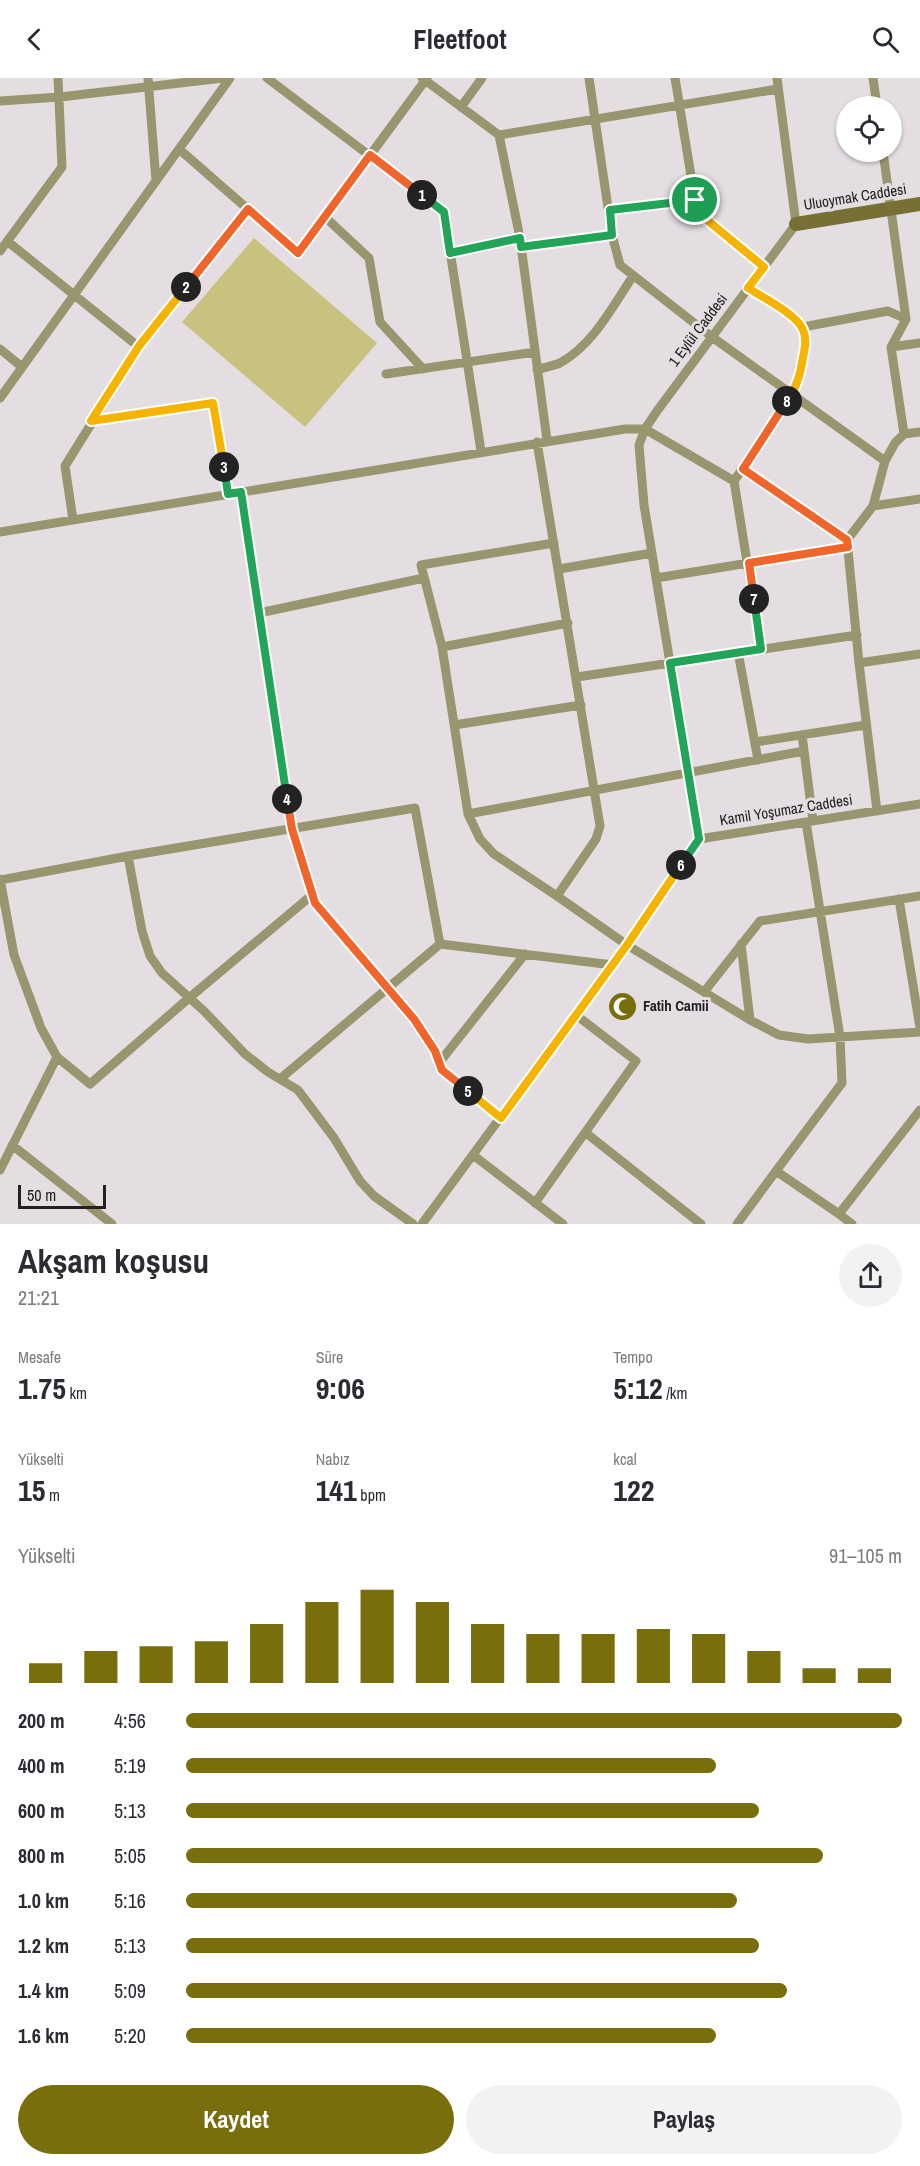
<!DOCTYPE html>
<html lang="tr">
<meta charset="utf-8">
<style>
body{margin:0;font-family:"Archivo Narrow",sans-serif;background:#f2f2f3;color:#2b2b33;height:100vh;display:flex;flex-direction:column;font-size:22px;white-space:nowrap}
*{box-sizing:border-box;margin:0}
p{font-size:20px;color:#7c7c81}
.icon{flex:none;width:33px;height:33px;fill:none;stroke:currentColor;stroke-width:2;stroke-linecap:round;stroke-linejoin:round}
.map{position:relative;height:1146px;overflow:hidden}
.drawer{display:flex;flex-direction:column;background:#fff;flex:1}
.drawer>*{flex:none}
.buttons{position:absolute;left:836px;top:18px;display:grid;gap:12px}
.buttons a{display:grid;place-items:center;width:66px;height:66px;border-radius:50%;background:#fff;box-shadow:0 2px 4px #0004;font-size:30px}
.scale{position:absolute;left:18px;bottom:15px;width:88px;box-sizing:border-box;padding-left:6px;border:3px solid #222022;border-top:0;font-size:16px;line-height:21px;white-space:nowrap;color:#222022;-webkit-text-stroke:4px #e4dee3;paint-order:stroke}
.pin{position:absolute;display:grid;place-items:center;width:51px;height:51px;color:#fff;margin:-26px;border:3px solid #fff;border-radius:50%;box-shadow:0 2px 6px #0007}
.km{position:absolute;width:30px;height:30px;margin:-15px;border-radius:50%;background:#222;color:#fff;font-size:16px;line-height:30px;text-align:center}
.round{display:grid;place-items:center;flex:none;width:63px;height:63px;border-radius:32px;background:#f2f2f3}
.head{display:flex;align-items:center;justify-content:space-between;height:102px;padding:0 18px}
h1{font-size:33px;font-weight:800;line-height:45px}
.figures{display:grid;grid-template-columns:repeat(3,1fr);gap:9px;height:102px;padding:6px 18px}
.figures div{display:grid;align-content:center}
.figures b{font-size:30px;font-weight:800}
.figures small{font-size:16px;font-weight:400}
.figures p{font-size:16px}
.chart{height:168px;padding:12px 18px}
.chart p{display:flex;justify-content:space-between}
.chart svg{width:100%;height:108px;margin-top:6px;stroke:#786e0c;stroke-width:6}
.cta{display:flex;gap:12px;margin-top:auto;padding:12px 18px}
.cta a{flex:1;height:69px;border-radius:36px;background:#786e0c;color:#fff;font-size:24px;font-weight:800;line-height:69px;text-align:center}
.cta a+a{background:#f2f2f3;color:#2b2b33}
ul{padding:0 18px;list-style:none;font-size:20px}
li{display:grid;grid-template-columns:96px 72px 1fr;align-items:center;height:45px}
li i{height:15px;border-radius:8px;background:#786e0c}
header{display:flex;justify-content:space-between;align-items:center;height:78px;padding:0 18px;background:#fff;font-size:27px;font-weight:800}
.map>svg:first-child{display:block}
.green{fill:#c9c17e}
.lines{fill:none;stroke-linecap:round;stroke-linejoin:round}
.street{stroke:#99956e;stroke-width:9}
.secondary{stroke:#777034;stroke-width:14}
.split-1-casing{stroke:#fff;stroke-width:12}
.split-2-casing{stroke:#fff;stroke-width:12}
.split-3-casing{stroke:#fff;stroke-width:12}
.split-4-casing{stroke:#fff;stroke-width:12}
.split-5-casing{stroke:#fff;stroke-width:12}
.split-6-casing{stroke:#fff;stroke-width:12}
.split-7-casing{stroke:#fff;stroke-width:12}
.split-8-casing{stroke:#fff;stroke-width:12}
.split-9-casing{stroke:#fff;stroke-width:12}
.split-1{stroke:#22a559;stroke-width:8}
.split-2{stroke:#f0652b;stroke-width:8}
.split-3{stroke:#f5b400;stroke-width:8}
.split-4{stroke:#22a559;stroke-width:8}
.split-5{stroke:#f0652b;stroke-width:8}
.split-6{stroke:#f5b400;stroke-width:8}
.split-7{stroke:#22a559;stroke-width:8}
.split-8{stroke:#f0652b;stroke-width:8}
.split-9{stroke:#f5b400;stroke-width:8}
.labels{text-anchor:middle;stroke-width:6;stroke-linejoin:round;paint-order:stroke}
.street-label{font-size:15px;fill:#222022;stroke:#e4dee3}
.poi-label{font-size:15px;font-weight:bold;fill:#222022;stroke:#e4dee3;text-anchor:start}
</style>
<header><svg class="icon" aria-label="back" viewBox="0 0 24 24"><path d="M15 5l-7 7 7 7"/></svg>Fleetfoot<svg class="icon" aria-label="search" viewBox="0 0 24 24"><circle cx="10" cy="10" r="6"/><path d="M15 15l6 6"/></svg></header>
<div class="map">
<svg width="920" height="1146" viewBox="0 0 920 1146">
<rect width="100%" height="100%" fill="#e4dee3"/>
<path class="green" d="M 254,160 L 377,265 L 305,349 L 182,244 Z"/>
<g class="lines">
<path class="street" d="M 148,0 L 156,103
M 267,0 L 444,134 L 481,373
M 422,0 L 499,57 L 520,160 L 547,362
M 589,0 L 612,157 L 620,187 L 712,259 L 885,383
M 675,0 L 695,122
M 873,0 L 877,28
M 0,23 L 60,19 L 223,0
M 461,29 L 482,0
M 499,57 L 778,11
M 179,71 L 298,175 L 427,0
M 883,74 L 906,241 L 891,269 L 904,356
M 610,132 L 695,122 L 701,137 L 764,189
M 325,139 L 369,180 L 380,244 L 423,291
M 7,163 L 139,269
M 521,169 L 612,157
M 0,173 L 62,89 L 58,0
M 450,175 L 520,160
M 748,210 C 765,221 788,231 801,248 C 812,261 799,304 791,318 C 774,348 753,375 734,403 L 761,571
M 803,249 L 888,233 L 906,241
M 891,269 L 920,265
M 0,271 L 22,289
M 537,292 C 545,289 553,288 560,285 C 593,267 613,228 633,198
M 386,296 L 535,274
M 0,320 L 230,0
M 91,343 L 214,325 L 228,416
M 537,364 L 600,748 L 596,761 L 557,818
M 743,391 L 847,462
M 241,414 L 292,751 L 315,825 L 414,941 L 435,973 L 442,992 L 501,1039
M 873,428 L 920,421
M 73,442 L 65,388 L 139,269 L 248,131
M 0,454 L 625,351 L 645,351 L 734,403
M 554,465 L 421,487 L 442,569 L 468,736 L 480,761 L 494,776 L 557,818 L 627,867 L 750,942 L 779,957 L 808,961 L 920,954
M 559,491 L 652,475
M 656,500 L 848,469
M 259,535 L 424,500
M 442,569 L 568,545
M 738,574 L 758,682
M 859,585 L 920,576
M 577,599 L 857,557
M 454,647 L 581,627
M 802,657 L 813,743
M 755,664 L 866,647
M 877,733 L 859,585 L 847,462 L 873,428 L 885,383 L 895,365 L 904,356 L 920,354
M 468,736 L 804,673
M 699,761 L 644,427 L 639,367 L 645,351 L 657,333 L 796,146 L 777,0
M 128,778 L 142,853 L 150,878 L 162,895 L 204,933 L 245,976 L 268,994 L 298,1012 L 334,1060 L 360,1103 L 374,1118 L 413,1146
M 0,801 L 14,877 L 41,950 L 57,979 L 90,1006 L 189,920 L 312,817
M 0,802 L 128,778 L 415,730 L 440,866 L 613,887
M 899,821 L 920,950
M 741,866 L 750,942
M 704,914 L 760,843 L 920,818
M 439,985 L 525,876
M 280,1001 L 440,866
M 586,1055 L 701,1146
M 12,1067 L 112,1146
M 473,1077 L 563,1146
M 0,1092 L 57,979
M 776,1093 L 842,1005 L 840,959 L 806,744
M 535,1125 L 636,983 L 576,937
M 422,1146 L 627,867 L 699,761 L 920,726
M 737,1146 L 776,1093 L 839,1136
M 852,1146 L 839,1136 L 920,1032"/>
<path class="secondary" d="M 796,146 L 920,126"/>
</g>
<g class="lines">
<defs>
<path id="split-1" d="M 422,117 L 444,134 L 450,175 L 520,160 L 521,169 L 612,157 L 610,132 L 695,122"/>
<path id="split-2" d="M 186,209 L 248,131 L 298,175 L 370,77 L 422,117"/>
<path id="split-3" d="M 186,209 L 139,268 L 91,343 L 213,325 L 224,389"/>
<path id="split-4" d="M 224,389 L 228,416 L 241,414 L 287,721"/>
<path id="split-5" d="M 287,721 L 292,751 L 315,825 L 414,941 L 435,973 L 442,992 L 468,1013"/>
<path id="split-6" d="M 468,1013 L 501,1040 L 627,867 L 681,787"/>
<path id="split-7" d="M 681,787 L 699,761 L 670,585 L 761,571 L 754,521"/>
<path id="split-8" d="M 754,521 L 749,485 L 848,469 L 847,462 L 743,391 L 787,323"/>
<path id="split-9" d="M 695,122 L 701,137 L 764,189 L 748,210 C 762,219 798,237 803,252 C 807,261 805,270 803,279 C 801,294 796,311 787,323"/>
</defs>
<use href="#split-1" class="split-1-casing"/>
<use href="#split-2" class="split-2-casing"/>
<use href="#split-3" class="split-3-casing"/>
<use href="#split-4" class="split-4-casing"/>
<use href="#split-5" class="split-5-casing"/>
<use href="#split-6" class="split-6-casing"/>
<use href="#split-7" class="split-7-casing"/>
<use href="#split-8" class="split-8-casing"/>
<use href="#split-9" class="split-9-casing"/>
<use href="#split-1" class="split-1"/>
<use href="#split-2" class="split-2"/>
<use href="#split-3" class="split-3"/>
<use href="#split-4" class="split-4"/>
<use href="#split-5" class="split-5"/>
<use href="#split-6" class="split-6"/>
<use href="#split-7" class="split-7"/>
<use href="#split-8" class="split-8"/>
<use href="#split-9" class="split-9"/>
</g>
<defs>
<symbol id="mosque-disc" viewBox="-11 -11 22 22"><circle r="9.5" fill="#786e0c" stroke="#e4dee3"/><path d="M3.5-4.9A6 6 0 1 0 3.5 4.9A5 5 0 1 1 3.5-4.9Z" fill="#fff"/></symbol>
</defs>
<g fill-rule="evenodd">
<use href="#mosque-disc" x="606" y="912" width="33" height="33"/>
</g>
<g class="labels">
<g class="street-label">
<text transform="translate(855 119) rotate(-9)" y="5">Uluoymak Caddesi</text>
<text transform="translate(698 252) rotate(-53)" y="5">1 Eylül Caddesi</text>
<text transform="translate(786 732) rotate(-9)" y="5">Kamil Yoşumaz Caddesi</text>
</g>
<g class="poi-label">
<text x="643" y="933">Fatih Camii</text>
</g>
</g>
</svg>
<div class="buttons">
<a><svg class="icon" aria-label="locate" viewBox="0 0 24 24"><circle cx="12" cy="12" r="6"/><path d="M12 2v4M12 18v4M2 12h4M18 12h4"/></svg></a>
</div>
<div class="scale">50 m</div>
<div class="pin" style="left:695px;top:122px;background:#1e9e55"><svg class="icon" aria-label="arrive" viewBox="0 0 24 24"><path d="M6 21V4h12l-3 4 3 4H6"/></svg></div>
<b class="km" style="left:422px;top:117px">1</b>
<b class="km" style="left:186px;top:209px">2</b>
<b class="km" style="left:224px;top:389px">3</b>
<b class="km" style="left:287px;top:721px">4</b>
<b class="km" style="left:468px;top:1013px">5</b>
<b class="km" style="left:681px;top:787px">6</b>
<b class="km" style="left:754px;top:521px">7</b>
<b class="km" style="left:787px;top:323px">8</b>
</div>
<section class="drawer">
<div class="head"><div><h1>Akşam koşusu</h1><p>21:21</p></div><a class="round"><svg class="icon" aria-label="share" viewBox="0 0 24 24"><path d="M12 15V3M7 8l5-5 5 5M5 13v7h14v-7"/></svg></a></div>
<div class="figures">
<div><p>Mesafe</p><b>1.75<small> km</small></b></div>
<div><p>Süre</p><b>9:06</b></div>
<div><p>Tempo</p><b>5:12<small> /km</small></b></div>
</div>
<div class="figures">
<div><p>Yükselti</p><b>15<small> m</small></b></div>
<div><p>Nabız</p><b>141<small> bpm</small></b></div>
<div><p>kcal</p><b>122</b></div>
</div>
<div class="chart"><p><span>Yükselti</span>91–105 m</p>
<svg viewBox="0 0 160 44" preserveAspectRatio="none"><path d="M5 44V36M15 44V31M25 44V29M35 44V27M45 44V20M55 44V11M65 44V6M75 44V11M85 44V20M95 44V24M105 44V24M115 44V22M125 44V24M135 44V31M145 44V38M155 44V38"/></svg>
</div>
<ul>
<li><b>200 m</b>4:56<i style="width:100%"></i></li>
<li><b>400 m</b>5:19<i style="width:74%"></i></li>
<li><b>600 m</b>5:13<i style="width:80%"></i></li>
<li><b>800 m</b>5:05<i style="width:89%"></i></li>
<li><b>1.0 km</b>5:16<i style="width:77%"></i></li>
<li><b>1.2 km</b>5:13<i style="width:80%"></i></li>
<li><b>1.4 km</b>5:09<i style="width:84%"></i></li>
<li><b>1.6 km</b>5:20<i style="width:74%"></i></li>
</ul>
<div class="cta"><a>Kaydet</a><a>Paylaş</a></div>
</section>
